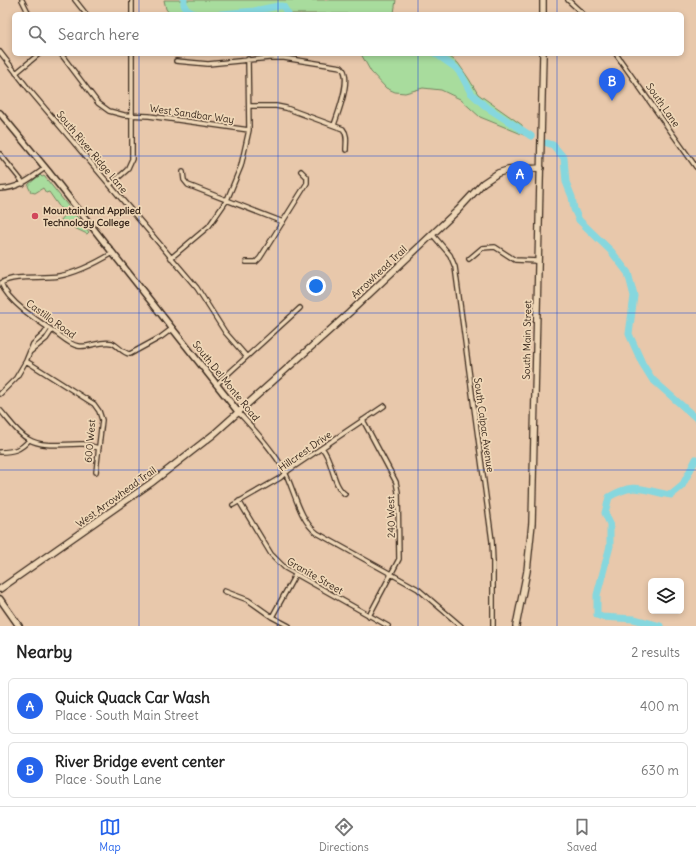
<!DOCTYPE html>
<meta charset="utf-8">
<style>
:root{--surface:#fff;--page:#f2f2f2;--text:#222;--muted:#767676;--line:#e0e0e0;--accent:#2563eb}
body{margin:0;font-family:Delius,sans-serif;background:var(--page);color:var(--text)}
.controls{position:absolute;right:12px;bottom:12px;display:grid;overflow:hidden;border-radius:6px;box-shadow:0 2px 6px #0003}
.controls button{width:36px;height:36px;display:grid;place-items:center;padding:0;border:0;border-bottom:1px solid var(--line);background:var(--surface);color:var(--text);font:20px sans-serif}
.you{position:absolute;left:316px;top:286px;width:14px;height:14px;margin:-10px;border:3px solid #fff;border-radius:50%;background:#1a73e8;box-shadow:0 0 0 6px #1a73e833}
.badge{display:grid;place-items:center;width:26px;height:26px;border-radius:50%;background:var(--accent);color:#fff;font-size:13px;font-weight:700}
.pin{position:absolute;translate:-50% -33px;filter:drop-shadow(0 1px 2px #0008)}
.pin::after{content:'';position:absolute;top:21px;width:14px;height:12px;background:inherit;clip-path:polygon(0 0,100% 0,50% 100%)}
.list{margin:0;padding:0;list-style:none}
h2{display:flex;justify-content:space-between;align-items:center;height:52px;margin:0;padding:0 16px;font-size:17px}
h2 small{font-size:13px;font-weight:400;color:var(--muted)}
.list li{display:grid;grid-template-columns:26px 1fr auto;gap:12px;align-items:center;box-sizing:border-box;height:56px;margin:0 8px 8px;padding:0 8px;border:1px solid var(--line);border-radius:6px}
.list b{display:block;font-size:15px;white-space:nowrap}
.list p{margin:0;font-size:13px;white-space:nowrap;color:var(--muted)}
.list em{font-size:13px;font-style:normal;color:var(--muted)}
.icon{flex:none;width:22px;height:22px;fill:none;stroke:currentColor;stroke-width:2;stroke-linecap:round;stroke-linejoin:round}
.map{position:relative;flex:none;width:696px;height:626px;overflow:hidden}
.search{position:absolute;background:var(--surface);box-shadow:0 2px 6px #0003;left:12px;right:12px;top:12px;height:44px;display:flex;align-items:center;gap:10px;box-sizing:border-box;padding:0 14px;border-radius:6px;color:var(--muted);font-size:15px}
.sheet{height:180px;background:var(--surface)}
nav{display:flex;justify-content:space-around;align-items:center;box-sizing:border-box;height:56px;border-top:1px solid var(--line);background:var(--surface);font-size:11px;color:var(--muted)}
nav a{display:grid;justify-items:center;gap:2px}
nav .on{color:var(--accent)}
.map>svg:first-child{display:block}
</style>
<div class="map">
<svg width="696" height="626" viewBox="0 0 696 626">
<rect width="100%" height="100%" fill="#e8c8ab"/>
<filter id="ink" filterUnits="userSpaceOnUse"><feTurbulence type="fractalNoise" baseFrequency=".025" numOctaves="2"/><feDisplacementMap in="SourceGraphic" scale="8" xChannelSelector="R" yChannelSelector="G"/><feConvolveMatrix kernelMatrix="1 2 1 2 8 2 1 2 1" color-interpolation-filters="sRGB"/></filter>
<g filter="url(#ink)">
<path fill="#a8dc9d" stroke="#72835e" d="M164 0H396L394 13 396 14H170L166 9Z
M361 54H446L458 63 469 79 478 94 522 125 524 135 480 117 460 99 441 90 423 88 405 93 395 92 386 88 371 72Z
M40 175 42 177 44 176 89 232 87 234 62 222 61 220 65 215 49 192 46 193 43 188 35 193 31 192 28 186 29 184Z"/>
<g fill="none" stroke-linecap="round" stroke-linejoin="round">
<path stroke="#86d7de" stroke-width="7" d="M184 0C183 8 187 11 195 14
M221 14 254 11 278 6H283L288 14
M436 54 456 68 461 74 471 93 485 106 531 136
M547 143 553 145 564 158 566 182 572 197 574 209 579 220 611 251 628 273 634 296 629 334 642 363 652 379 696 418
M660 626 634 619 602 617 597 615V595L610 546V524L605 513 609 497C636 481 643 491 671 495L682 486 696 459"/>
<defs>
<path id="street" d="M22 0 29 14
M75 0 86 14
M132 0V14
M568 0 583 14
M0 52 31 92 197 288 225 332 246 356
M61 54 98 103 109 111 124 115 149 116 249 130
M616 54 696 167
M176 61 208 64 269 58H284L341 67C353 76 338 113 334 125
M16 73 39 54
M249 106H276L286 108 343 129C348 135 346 142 346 150
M0 154 21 180 23 184
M183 172 184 180 188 185 283 222
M110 185 127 170 132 159V54
M0 189C19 188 30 179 45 168
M432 234 450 255 455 267 492 541 493 562V626
M113 253C98 262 76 273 59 276 42 279 15 274 1 283 8 302 38 321 55 332 62 337 70 345 78 346 89 348 101 340 112 343 119 346 122 353 130 354L161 337 173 328
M171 258 209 226 227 200 241 166 249 130 248 59
M469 259 482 248 495 247 515 260 538 261
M246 262H256L260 258 307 183V177L301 171
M30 352 46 339 52 330
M26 361 94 404 99 411 102 420 96 472
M217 384 300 308
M0 394 16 378 26 361 33 344 44 334 48 328
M0 410C9 420 17 433 28 439 45 449 65 443 84 444 89 445 94 447 99 448
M239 413C254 429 271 448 283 468 294 488 299 520 317 533L418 589 461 626
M363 420 396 482 398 492 399 559 369 616
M322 448C333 460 332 485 345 494
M0 452C12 452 21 450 29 440
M239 501 271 554 285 568 388 626
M233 505 280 478 289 470 384 406
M224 591 248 600 272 617 289 626
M272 617 295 575"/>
<path id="secondary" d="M0 113 48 171 239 413
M0 599 19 626"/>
<path id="primary" d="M543 14V0
M0 589 151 483 214 434 349 313 458 210 483 183 498 173 508 170 541 168
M516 626 527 571 532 523 543 54"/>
</defs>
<use href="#street" stroke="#3b2a1e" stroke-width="6"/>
<use href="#secondary" stroke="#3b2a1e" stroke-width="8"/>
<use href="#primary" stroke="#3b2a1e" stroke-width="8"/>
<use href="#street" stroke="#efd7b7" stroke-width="3.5"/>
<use href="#secondary" stroke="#efd7b7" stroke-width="5"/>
<use href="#primary" stroke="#efd7b7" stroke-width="5.5"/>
</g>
</g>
<path fill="none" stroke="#1d4ed8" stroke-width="1" stroke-opacity="0.55" d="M139 0V14M278 0V14M418 0V14M557 0V14M139 54V626M278 54V626M418 54V626M557 54V626M0 156H696M0 313H696M0 470H696"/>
<circle fill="#d1495b" stroke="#efd7b7" stroke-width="1.5" cx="35" cy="216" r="4"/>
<g text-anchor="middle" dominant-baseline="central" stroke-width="3.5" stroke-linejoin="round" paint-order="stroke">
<g font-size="10" fill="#3b2a1e" stroke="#efd7b7">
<text transform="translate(663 105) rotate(55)">South Lane</text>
<text transform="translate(192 114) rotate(8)">West Sandbar Way</text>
<text transform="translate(92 152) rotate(50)">South River Ridge Lane</text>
<text transform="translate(379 272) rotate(-43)">Arrowhead Trail</text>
<text transform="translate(51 319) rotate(36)">Castillo Road</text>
<text transform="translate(527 340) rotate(-89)">South Main Street</text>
<text transform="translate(226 381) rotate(51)">South Del Monte Road</text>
<text transform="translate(484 425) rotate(82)">South Calpac Avenue</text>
<text transform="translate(90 441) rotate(-85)">600 West</text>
<text transform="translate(305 451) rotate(-35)">Hillcrest Drive</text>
<text transform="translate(116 497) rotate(-36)">West Arrowhead Trail</text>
<text transform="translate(391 517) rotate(-91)">240 West</text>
<text transform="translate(315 576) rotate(30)">Granite Street</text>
</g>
<g font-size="10" font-weight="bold" fill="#3b2a1e" stroke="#efd7b7" text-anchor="start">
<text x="43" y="210">Mountainland Applied<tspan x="43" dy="12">Technology College</tspan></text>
</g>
</g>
</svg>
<div class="controls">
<button><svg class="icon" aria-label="layers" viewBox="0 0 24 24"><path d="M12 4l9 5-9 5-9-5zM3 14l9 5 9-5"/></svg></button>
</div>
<div class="you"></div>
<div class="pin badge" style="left:520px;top:194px">A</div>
<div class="pin badge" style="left:612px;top:101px">B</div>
<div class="search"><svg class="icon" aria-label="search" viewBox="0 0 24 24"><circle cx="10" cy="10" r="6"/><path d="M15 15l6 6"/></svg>Search here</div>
</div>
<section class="sheet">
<h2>Nearby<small>2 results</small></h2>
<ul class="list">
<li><span class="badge">A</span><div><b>Quick Quack Car Wash</b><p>Place · South Main Street</p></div><em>400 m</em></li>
<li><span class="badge">B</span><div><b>River Bridge event center</b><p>Place · South Lane</p></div><em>630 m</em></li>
</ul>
</section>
<nav>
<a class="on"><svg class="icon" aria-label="map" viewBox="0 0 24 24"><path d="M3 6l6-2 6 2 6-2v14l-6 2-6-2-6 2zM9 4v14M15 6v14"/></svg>Map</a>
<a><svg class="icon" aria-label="directions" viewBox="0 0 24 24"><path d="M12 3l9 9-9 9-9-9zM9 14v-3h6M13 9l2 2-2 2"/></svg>Directions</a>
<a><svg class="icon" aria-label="saved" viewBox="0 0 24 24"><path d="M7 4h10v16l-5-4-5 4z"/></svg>Saved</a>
</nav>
